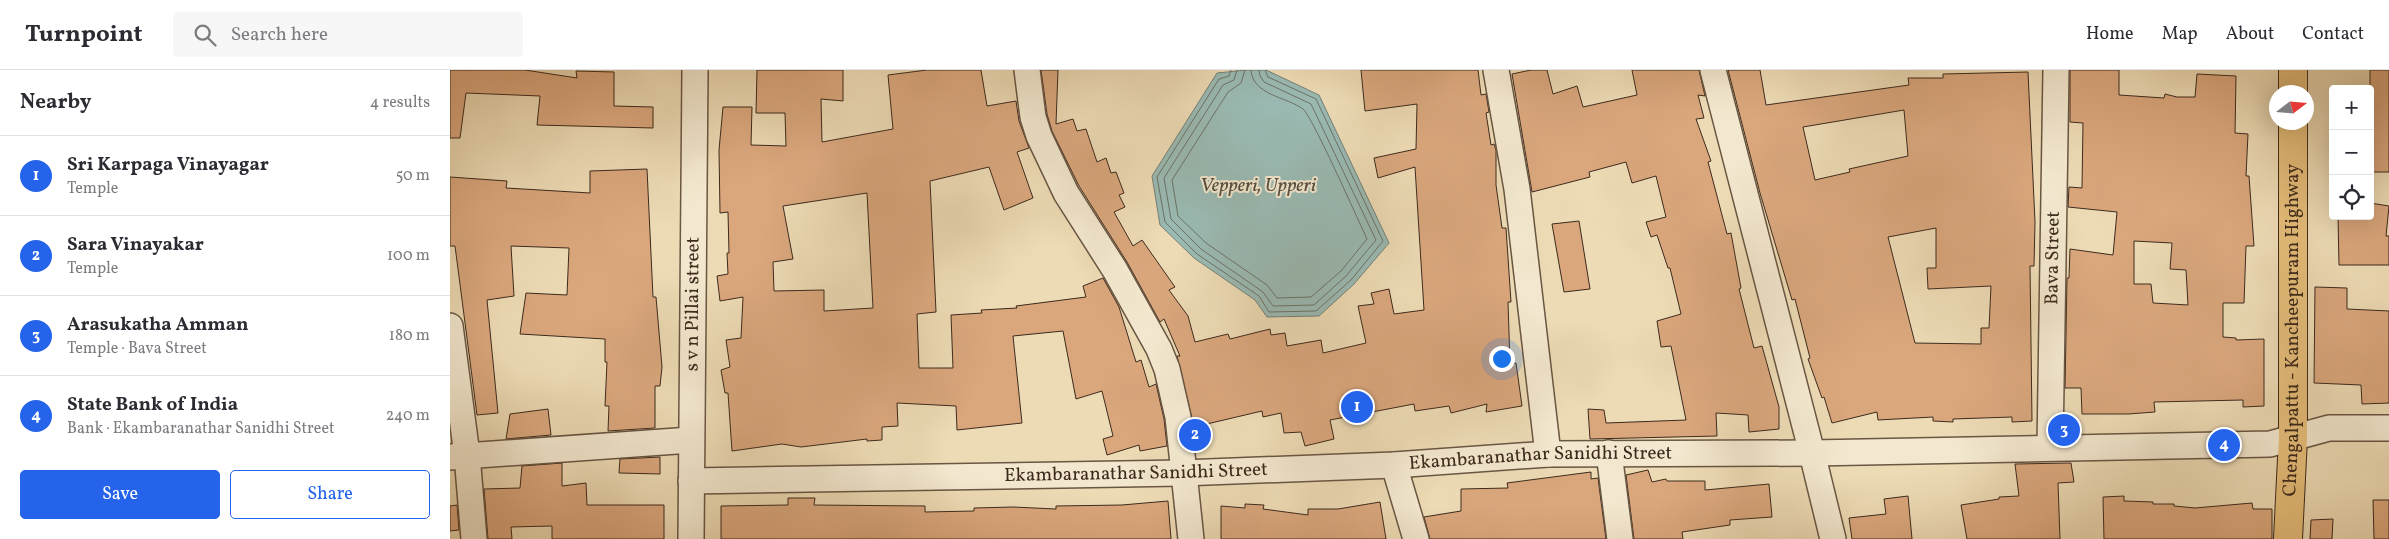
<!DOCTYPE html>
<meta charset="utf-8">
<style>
:root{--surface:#fff;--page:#f7f7f7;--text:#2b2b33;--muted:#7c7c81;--line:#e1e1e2;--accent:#2563eb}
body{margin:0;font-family:Vollkorn,serif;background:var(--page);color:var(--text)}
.controls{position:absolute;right:15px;top:15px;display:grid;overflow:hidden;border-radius:5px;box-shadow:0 5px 20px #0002}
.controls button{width:45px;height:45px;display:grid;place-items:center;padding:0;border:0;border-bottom:1px solid var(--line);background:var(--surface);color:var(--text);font:25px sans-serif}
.compass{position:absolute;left:1819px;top:15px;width:45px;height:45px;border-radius:50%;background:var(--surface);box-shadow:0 5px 20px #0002;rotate:74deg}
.you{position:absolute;left:1051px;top:288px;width:18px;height:18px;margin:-12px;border:4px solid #fff;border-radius:50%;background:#1a73e8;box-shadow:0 0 0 8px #1a73e833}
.badge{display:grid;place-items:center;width:32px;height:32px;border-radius:50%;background:var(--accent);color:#fff;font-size:16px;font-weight:700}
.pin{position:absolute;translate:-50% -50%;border:2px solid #fff;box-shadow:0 1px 5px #0006}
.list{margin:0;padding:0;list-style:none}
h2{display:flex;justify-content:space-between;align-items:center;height:65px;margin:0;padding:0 20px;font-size:21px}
h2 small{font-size:16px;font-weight:400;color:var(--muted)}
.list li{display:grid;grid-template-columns:32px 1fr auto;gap:15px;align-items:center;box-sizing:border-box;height:80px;padding:0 20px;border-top:1px solid var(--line)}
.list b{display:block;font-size:19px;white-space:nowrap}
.list p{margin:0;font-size:16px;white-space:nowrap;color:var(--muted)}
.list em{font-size:16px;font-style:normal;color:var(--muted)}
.actions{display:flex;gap:10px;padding:15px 20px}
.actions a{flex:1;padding:11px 0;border:1px solid var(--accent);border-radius:5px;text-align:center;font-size:18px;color:var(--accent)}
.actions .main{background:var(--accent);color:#fff}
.icon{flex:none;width:28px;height:28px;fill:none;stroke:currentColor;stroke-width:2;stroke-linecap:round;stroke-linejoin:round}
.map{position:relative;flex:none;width:1939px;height:469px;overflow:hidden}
header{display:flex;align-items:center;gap:30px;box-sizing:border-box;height:70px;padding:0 25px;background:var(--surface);border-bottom:1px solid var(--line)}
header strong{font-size:24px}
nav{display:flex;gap:28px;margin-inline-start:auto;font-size:18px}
.search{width:350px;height:45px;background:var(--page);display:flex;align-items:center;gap:12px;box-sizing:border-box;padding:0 18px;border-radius:5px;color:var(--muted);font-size:19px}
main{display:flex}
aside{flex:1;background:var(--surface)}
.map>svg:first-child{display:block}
</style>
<header>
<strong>Turnpoint</strong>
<div class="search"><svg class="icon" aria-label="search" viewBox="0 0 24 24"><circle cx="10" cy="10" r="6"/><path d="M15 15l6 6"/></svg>Search here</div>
<nav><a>Home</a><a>Map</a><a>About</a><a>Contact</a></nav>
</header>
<main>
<aside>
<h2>Nearby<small>4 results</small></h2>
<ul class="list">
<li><span class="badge">1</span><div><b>Sri Karpaga Vinayagar</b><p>Temple</p></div><em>50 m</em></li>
<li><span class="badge">2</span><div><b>Sara Vinayakar</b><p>Temple</p></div><em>100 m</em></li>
<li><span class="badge">3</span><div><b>Arasukatha Amman</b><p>Temple · Bava Street</p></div><em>180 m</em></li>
<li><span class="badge">4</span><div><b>State Bank of India</b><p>Bank · Ekambaranathar Sanidhi Street</p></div><em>240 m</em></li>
</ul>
<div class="actions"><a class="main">Save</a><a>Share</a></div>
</aside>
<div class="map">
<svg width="1939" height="469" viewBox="0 0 1939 469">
<rect width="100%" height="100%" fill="#eddbb5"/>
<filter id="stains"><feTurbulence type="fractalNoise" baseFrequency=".004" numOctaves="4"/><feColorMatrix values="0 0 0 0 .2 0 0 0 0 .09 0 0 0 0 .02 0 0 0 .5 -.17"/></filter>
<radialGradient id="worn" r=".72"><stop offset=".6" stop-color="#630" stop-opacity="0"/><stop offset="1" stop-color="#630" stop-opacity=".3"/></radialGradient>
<path fill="#9abab3" stroke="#758077" d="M797 0H816L869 25 939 173 904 214 869 246 817 247 805 230 744 188 710 155 702 106 767 3Z"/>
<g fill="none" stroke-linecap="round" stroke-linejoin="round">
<path stroke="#6c7268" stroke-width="1" d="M781 0 779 6 769 9 707 107 715 152 747 184 809 226 819 242 866 241 901 210 933 171 866 29 818 7 815 0
M787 0 784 10 773 15 714 108 721 149 751 179 813 222 823 236 864 235 896 206 926 170 861 34 814 12 810 6 809 0
M795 0 791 13 778 22 722 110 728 146 756 173 817 215 827 228 861 227 891 201 917 169C909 152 861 44 853 39 837 27 802 25 801 0"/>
</g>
<path fill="#daa77d" stroke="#3d2a1d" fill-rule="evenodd" d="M0 0H75L127 8 126 1 164 2V36L203 37V58L87 55 90 26 16 23 10 68H0Z
M307 0H393V31L371 29 372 72 443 59 438 5 477 0H531L537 36 566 31 569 51 579 78 567 82 583 128 554 140 539 97 480 111 486 242 467 244 469 298H503L501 245 532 243 531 240 567 238 566 236 636 227 633 216 653 208 669 237 686 292 691 290 699 317 706 314 714 349 717 376 690 381 689 375 657 385 653 369 663 366 652 321 626 329 613 261 563 266 572 353 507 360 506 336 447 333 448 356 432 357V370L417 371V369L351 377 332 374 282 381 278 323H275L271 300 280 297 276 270 291 268 293 227 270 231 267 206 278 204 277 183H279L278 142 270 143 269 80 273 37H302L301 75 336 76 335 43H306ZM417 123 423 238 374 241V220L324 221 323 192 343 189 333 136Z
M591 0H608L606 54 623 49 627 61 636 59 647 92 656 88 661 103 666 102 674 123 669 125 675 137 664 142 683 176 692 170 725 217 719 220 738 246 745 272 778 264 780 269 820 259 821 265 835 263 837 276 871 270 873 283 916 273 908 236 924 234 921 223 939 219 944 244 974 240 965 97 928 108 924 88 966 79 967 34 915 41 911 0H1028L1031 25 1036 24 1039 42 1036 43 1041 75 1044 74 1046 80V115L1052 158H1056L1061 232H1058L1060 294 1066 293 1072 336 1036 342 1037 334 1001 343 999 336 965 341 964 334 880 350 884 369 855 376 851 362 834 363 831 343 813 347 812 341 744 357 727 286H730L714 249 710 252 677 192 629 116 602 61 597 44Z
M1081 0H1097L1103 24 1127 16 1133 37 1187 25 1182 0H1249L1255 26 1248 25 1254 48 1246 49 1261 91 1258 92 1277 164 1281 163 1291 218 1289 219 1304 278 1312 276 1329 337V359L1299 362 1298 345 1266 343 1267 366 1140 369 1138 339 1154 340 1156 353 1236 350 1221 276 1211 277 1207 251 1231 244 1220 198H1218L1207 165 1201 167 1196 152 1216 147 1206 106 1182 113 1176 92 1139 102 1140 107 1082 122 1062 4Z
M1278 0H1310L1316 35 1459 15 1458 8H1493V4L1578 2 1585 152 1584 196H1580L1582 351 1562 352V347L1503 349V352L1483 351V347L1428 350 1427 342 1382 353 1374 327 1372 328 1358 289 1360 288 1345 229 1342 230 1310 123ZM1454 40 1458 86 1399 99 1400 102 1365 110 1353 57ZM1486 158V198H1477L1478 219 1541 216 1539 258H1531V274L1465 273 1438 167Z
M1620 0H1669V25L1714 28 1715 24 1727 27H1745L1747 4 1786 6 1785 63 1798 64 1796 106H1799L1804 176H1796L1794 233H1773V267L1786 268V270L1814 269V336L1793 337V330L1704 332 1705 342 1678 344H1632L1631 318H1615L1617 208H1619L1620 179 1663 185 1667 142 1618 137 1619 117 1632 118 1633 53 1620 52ZM1684 171 1722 173 1720 199 1736 200 1738 235 1703 233 1701 214H1684Z
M1920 0H1939V102H1920Z
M197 99 203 227H206L212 297 210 316H205V358L158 361 159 336H155L157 292H155V269L70 264 76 223 117 225 119 178 61 176 64 226 37 230 48 343 27 345 5 176H0V107L57 111 56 118 140 123V101Z
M1920 133 1939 136 1936 166H1939V195H1889L1888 146H1920Z
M1129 151 1140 219 1114 222 1102 154Z
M1865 217 1897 218V239L1939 241V333L1912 334 1911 315 1864 313Z
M98 339 101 365 56 369 60 344Z
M210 387V404L169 403 170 389Z
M112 393V416L136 413 137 435H214V469H102V456L61 457 62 469H38L34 419 70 418 72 396Z
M1621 393 1624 412 1608 413 1610 469H1517L1511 435 1549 429V427L1569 426 1565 394Z
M1198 400 1202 412 1216 409 1217 411H1255V420L1319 414 1322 447 1280 450V455L1232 462 1233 469H1184L1176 405Z
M1141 402V409L1148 408 1156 469H980L974 447 1011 441V419L1058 418 1057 413Z
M1458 426 1462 469H1402L1399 448 1436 444 1434 429Z
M1674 426V431L1703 432V434H1724V436L1745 438 1802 433 1803 439H1822V469H1654L1653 427Z
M338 428H365L364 435 475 436V442L524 441V438L563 437 606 439V436L672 435 718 431 721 469H271V436L338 435Z
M1923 430H1939V469H1924Z
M930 432 936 469H771V436L795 438V434L814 435 813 439 858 445V439H888Z
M7 435 9 460 0 461V436Z
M1883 449 1882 469H1860L1861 450Z"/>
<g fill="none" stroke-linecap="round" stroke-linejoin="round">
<defs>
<g id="minor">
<path d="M577 0 583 47 589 66 616 123 665 200 709 279 717 299 728 347 741 469"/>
<path d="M1046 0 1067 119 1098 384"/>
<path d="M1263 0 1362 383 1383 469"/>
<path d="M0 256 17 385 24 469"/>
<path id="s1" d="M1600 377 1606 0"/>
<path d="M1159 383 1170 469"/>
<path d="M0 387 241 370"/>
<path d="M944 395 966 469"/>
<path id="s2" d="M241 411 732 403 944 395 1098 384 1362 383 1820 374 1879 358H1939"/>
<path id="s3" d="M241 469 245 0"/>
</g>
<g id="highway">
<path d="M1843 0V22"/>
<path id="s4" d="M1838 469 1843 368V52"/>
</g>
</defs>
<use href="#minor" stroke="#695643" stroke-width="28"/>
<use href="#highway" stroke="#3d2a1d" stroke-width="30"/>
<use href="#minor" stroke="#f3e8cf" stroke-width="25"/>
<use href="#highway" stroke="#e6be7a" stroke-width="28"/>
</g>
<g text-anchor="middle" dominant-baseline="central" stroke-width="4" stroke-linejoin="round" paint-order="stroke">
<g font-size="19" fill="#3d2a1d" stroke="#f3e8cf">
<text stroke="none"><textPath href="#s1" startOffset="189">Bava Street</textPath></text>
<text stroke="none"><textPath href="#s3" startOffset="235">s v n Pillai street</textPath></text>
<text stroke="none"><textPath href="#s4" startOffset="209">Chengalpattu - Kancheepuram Highway</textPath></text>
<text stroke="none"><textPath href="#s2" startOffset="850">Ekambaranathar Sanidhi Street</textPath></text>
<text stroke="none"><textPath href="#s2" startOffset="445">Ekambaranathar Sanidhi Street</textPath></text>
</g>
<g font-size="20" font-style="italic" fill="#544e42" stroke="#f3e8cf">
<text x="808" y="116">Vepperi, Upperi</text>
</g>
</g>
<rect width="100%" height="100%" filter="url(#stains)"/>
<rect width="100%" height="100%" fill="url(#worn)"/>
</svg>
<div class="controls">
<button>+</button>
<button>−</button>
<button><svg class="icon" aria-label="locate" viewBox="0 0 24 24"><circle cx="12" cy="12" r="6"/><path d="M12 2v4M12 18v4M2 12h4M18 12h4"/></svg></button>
</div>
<svg class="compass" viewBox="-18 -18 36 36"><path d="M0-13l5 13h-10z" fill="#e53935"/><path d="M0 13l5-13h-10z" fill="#7c7c81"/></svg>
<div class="you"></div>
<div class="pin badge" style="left:907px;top:337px">1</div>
<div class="pin badge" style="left:745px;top:365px">2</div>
<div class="pin badge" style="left:1614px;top:360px">3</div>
<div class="pin badge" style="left:1774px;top:375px">4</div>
</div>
</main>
